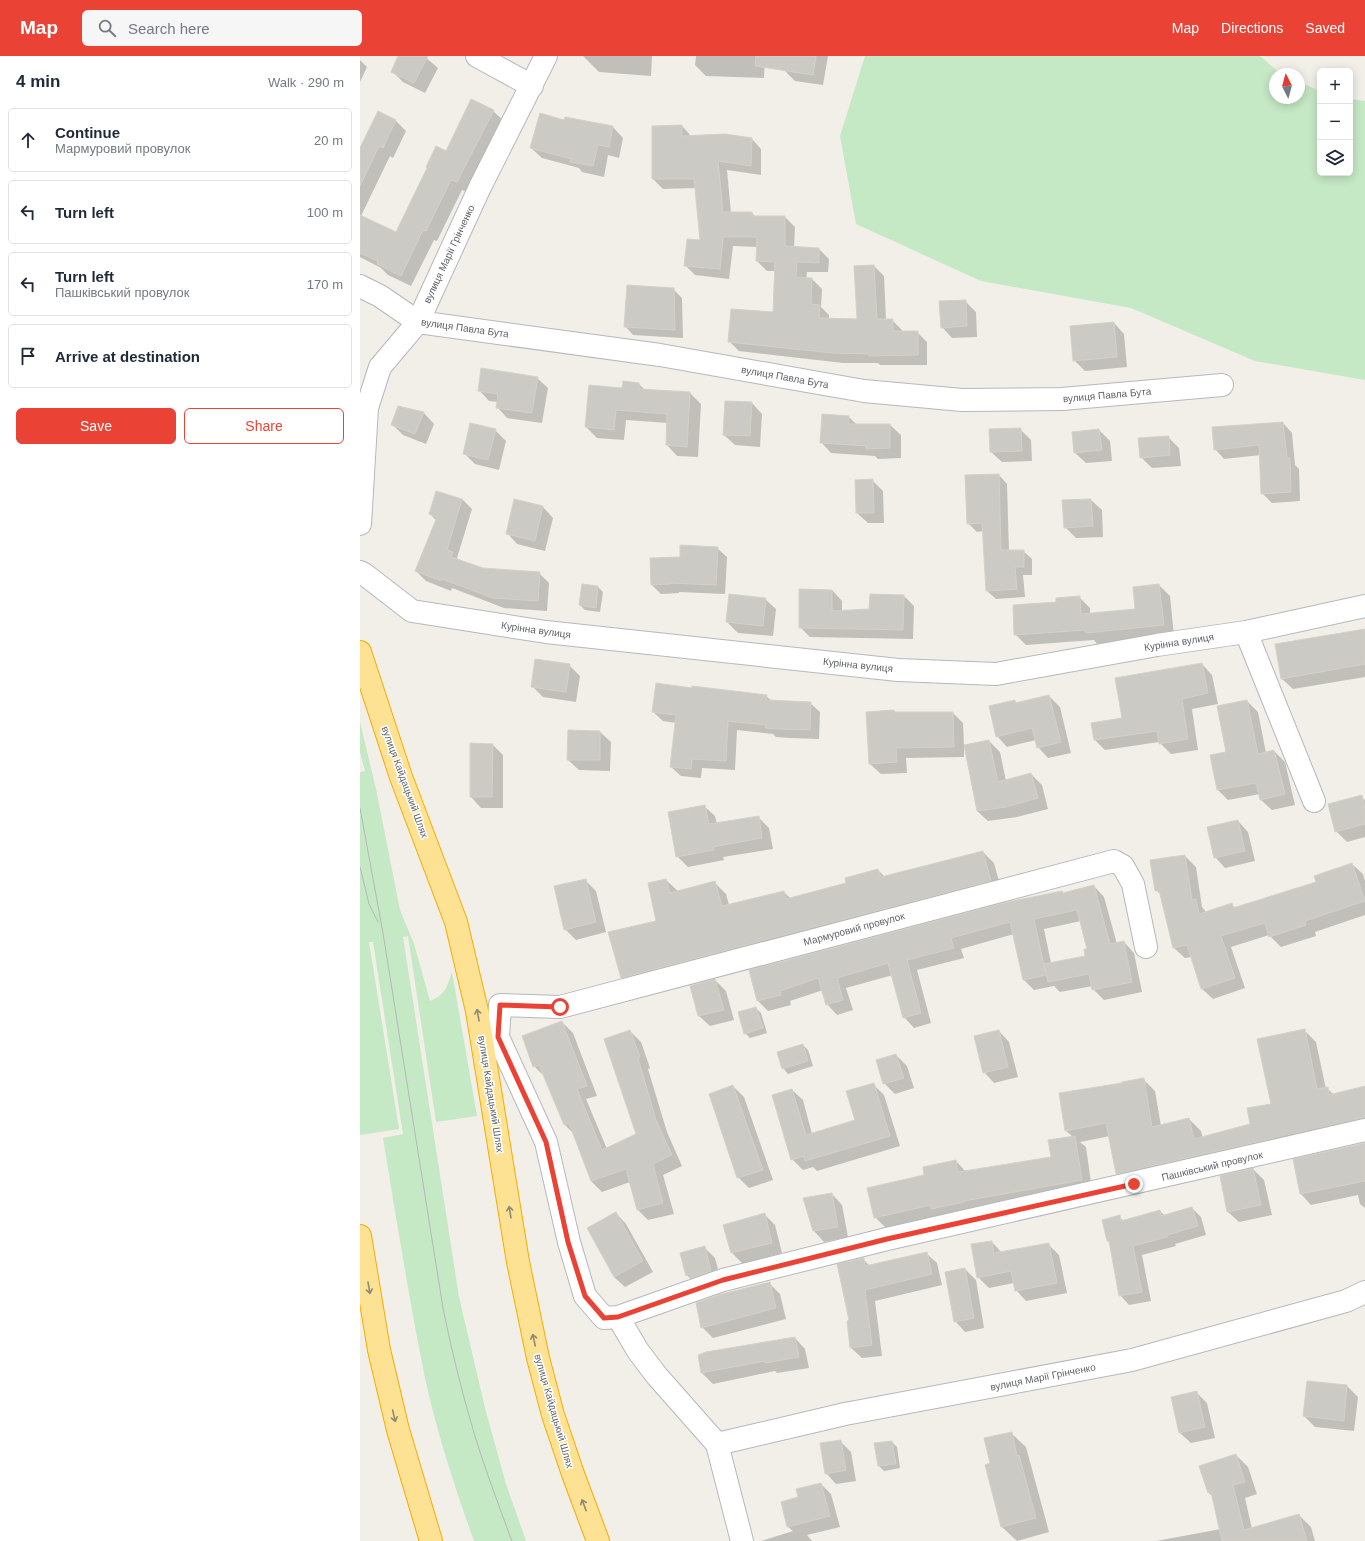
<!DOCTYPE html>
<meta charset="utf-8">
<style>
:root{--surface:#fff;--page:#f6f6f7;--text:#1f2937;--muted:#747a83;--line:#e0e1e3;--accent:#ea4335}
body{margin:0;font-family:Arial,sans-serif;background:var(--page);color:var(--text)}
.controls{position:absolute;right:12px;top:12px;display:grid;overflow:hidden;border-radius:6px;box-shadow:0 2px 10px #0003}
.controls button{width:36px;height:36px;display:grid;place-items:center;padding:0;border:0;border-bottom:1px solid var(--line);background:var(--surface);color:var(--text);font:20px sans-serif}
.compass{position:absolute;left:909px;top:12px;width:36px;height:36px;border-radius:50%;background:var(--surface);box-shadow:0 2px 10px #0003;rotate:354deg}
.stop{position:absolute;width:12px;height:12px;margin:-9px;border:3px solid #ea4335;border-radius:50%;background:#fff}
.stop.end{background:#ea4335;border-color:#fff;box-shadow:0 1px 4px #0008}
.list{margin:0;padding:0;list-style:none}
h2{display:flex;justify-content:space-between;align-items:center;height:52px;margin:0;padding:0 16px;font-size:17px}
h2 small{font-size:13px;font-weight:400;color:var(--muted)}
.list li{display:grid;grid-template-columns:26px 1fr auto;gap:12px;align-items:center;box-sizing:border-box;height:64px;margin:0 8px 8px;padding:0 8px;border:1px solid var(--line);border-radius:6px}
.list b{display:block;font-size:15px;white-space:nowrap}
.list p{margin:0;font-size:13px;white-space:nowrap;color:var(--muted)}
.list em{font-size:13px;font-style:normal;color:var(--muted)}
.actions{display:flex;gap:8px;padding:12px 16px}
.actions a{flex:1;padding:9px 0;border:1px solid var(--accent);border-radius:6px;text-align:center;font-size:14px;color:var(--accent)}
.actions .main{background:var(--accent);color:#fff}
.icon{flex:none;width:22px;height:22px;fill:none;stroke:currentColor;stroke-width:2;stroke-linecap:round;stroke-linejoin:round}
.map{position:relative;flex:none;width:1005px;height:1485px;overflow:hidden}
header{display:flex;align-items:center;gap:24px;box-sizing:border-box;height:56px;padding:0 20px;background:var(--accent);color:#fff}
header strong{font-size:19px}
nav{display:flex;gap:22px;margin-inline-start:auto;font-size:14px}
.search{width:280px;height:36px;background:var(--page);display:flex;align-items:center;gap:10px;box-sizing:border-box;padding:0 14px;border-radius:6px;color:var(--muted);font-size:15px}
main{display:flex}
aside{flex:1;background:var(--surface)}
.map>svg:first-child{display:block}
</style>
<header>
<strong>Map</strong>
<div class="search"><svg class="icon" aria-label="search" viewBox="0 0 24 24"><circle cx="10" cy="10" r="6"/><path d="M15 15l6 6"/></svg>Search here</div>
<nav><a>Map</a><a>Directions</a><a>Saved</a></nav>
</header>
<main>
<aside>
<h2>4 min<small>Walk · 290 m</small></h2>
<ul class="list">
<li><svg class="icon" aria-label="ahead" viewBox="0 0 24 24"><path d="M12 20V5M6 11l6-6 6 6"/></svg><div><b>Continue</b><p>Мармуровий провулок</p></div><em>20 m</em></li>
<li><svg class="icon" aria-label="left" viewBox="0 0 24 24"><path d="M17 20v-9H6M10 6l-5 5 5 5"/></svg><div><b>Turn left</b></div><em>100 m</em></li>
<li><svg class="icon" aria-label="left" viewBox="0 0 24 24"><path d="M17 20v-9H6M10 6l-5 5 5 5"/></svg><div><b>Turn left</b><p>Пашківський провулок</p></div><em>170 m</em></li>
<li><svg class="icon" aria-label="arrive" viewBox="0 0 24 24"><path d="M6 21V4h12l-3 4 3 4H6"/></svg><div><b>Arrive at destination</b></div></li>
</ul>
<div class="actions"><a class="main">Save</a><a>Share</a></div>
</aside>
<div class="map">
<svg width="1005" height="1485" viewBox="0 0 1005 1485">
<rect width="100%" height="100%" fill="#f1efe8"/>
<path fill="#c5e8c5" d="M505 0H900L921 18H915V42H939V26L960 35V117H990V43L1005 45V324L895 305 771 252 621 225 496 168 480 80Z
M0 666 16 733 40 854 54 888 70 945C86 939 87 930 92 916L117 1060 76 1066 48 880 43 881 99 1241 125 1352 146 1428 166 1485H114C95 1432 77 1377 65 1322 49 1242 36 1162 23 1082L43 1078 13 886H9L39 1073 0 1079V716L5 715 0 696Z"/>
<path fill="#0003" fill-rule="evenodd" d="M39 0H64L78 12 65 37 43 26 32 15Z
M223 0H292L291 20 239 16Z
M336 0H405L404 22 346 20 335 9Z
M426 0H468L463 29 435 25 424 14Z
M0 4 7 11 0 26Z
M133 55 144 65 107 136 102 134 77 185 74 184 51 230 28 219 21 212 0 201V90L2 91 36 65 46 75 33 102 30 100 1 160 36 178 86 96Z
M206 62 253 71 263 82 259 102 248 99 244 121 222 116 219 112 182 102 171 92 205 65Z
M322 70 332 81 392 83 401 93V119L367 114 371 157H392L396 161H425L435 171 434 192 459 193 469 203 468 216H447L446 223H452L462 233 461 251 469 259V263L498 264 514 210 524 220 526 264H532L542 274V276H557L567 286V309H520L518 307H483L379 295 369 285 414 257 416 215H407L397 205 398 191 373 190 369 223 335 219 325 209 341 185 336 132 303 133 293 123V71Z
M313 233 322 242 323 282 273 279 265 270Z
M605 245 616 256 617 281 592 282 582 271Z
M754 267 764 278 767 311 725 315 714 304Z
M177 322 188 332 182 367 147 362 137 351 138 346 129 345 119 334Z
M279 328 286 335 330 337 341 348 338 401 317 400 307 389 308 367 266 364 264 384 237 382 226 371 263 333Z
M392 347 402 358 400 391 375 389 364 379Z
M39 351 64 357 74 368 66 388 43 379 32 368Z
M489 361 497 369H530L541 379V402L518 403 515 400 471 397 461 386Z
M923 367 932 377 935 409 939 413 940 445 912 447 902 437 901 399 864 403 855 393Z
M660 373 671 384 672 405 642 406 631 396Z
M135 374 146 385 139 414 115 408 104 397Z
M739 374 750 385 752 405 726 407 715 397Z
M808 381 819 392 821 410 792 412 781 401Z
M639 419 647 428 649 495H663L672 503V519H663L665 541 636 543 627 535 624 475 617 476 608 467Z
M512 424 523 435 524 467H508L497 457Z
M77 436 102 443 112 453 97 502 100 505 123 513 179 517 189 527 187 555 144 552 92 532 91 535 66 525 56 515 76 464 70 458Z
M731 444 742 454 743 481 716 482 705 471Z
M183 451 193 462 185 495 157 488 147 477Z
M357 492 367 501 365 538 319 536V537L301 538 292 529 321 502Z
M223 529 238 531 243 536 240 556 225 554 220 549Z
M799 529 810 540 814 580 737 588 734 584 666 589 655 578 697 547 719 541 730 552V558L776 554Z
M440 534H472L482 545V555L510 554 544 540 554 550 553 583 450 581 440 571Z
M405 543 416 553 413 580 378 577 367 566Z
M1005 575V621L933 633 922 623Z
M842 608 852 619 858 648 832 653 838 694 811 698 799 686 745 694 735 684Z
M209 609 220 620 216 646 183 641 172 630Z
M333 633 406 640 412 645 450 647 460 656 459 683 430 682 416 681 413 678 377 674 375 714 342 712 341 722 321 720 311 711 316 667 303 665 293 656Z
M689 640 700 651 711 697 688 702 678 691 676 684 647 691 637 680 655 645 657 648Z
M887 645 898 656 906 697 914 695 925 706 935 749 912 754 901 744 900 738 868 744 858 734 867 697Z
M534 655 536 657H593L603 667 604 690 629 685 640 696 646 725 671 718 682 729 688 753 657 761 628 765 617 755 605 690H604V701L546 702 547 717 521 718 510 708Z
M240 676 251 686 250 715 219 714 208 704Z
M133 689 143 699V752H121L111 741Z
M1001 741 1005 744V781L987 786 976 775Z
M344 750 355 760 357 768 399 762 409 772 413 793 363 801 364 804 328 811 317 800Z
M878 765 888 776 895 805 865 812 855 801Z
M623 796 634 807 642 836 273 933 262 921 298 866 306 824 318 835 355 827 366 838 369 849 424 836 431 843 487 827 518 814 525 821Z
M825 800 836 811 842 851 846 856 872 849 876 852 958 826 992 808 1003 818 1005 825V859L955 876 956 880 921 891 909 879 871 891 885 932 853 943 842 933 832 901 825 902 814 892 802 840 796 834Z
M225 824 236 835 246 876 216 884 205 873Z
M734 830 744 841 757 888 764 886 774 897 782 936 744 944 733 933V930L700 936 694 930 674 934 664 924 654 878 601 893 604 902 557 914 571 967 554 972 544 961 533 919 486 932 493 954 477 959 467 948 463 934 430 945 431 949 408 955 398 945 390 915ZM721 865 728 894 727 901 691 907 684 873Z
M355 924 366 935 374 964 350 970 339 960 331 930Z
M396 952 401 957 407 977 390 982 385 977Z
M202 966 213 977 237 1040 226 1043 247 1093 277 1079 270 975 281 986 290 1012 288 1013 307 1076 322 1110 303 1119 314 1158 288 1164 278 1154 270 1126 242 1136 231 1125 214 1078 205 1069 185 1021 174 1010Z
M944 974 956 986 966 1033 967 1032 974 1039 1005 1031V1076L769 1129 757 1117 750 1080 720 1086 726 1091 732 1134 580 1160 526 1172 515 1161 566 1120 596 1105 606 1116 692 1101 713 1081 706 1075 763 1028 783 1023 795 1035 801 1070 829 1063 841 1075 843 1082 891 1069 912 1049Z
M639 975 649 986 658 1021 634 1027 624 1016Z
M443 989 448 994 453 1010 428 1018 423 1012Z
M536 999 547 1010 554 1032 535 1038 524 1027Z
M514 1029 524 1039 540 1090 457 1115 453 1111 443 1114 432 1103V1034L443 1044 452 1078 496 1065Z
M373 1030 384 1041 413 1124 389 1132 378 1121Z
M1005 1089V1152L1000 1148 998 1139 951 1149 941 1138 934 1104Z
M893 1113 904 1124 912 1159 879 1166 868 1156Z
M472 1138 482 1149 488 1181 464 1186 454 1175 444 1143Z
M832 1152 841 1161 846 1179 815 1188 816 1190 782 1199 791 1245 769 1249 760 1239 750 1188 748 1185 759 1161 764 1165 800 1155 805 1160Z
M256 1157 266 1168 293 1216 265 1231 254 1221Z
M404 1158 415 1169 422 1197 383 1208 372 1197 365 1169Z
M632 1186 642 1197 688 1188 699 1199 707 1237 666 1245 656 1234 654 1227 629 1232 618 1221Z
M344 1191 355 1202 361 1225 337 1230 327 1219Z
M566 1197 577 1207 582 1229 515 1245 522 1300 502 1302 491 1292 490 1265 503 1203 510 1210Z
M605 1213 616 1224 624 1272 605 1276 595 1265Z
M409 1227 420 1238 426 1263 353 1282 342 1271Z
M435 1282 445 1293 449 1312 417 1317 415 1315 353 1328 342 1317 339 1299Z
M987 1330 998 1341 994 1375 955 1371 944 1360Z
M837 1337 847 1347 855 1382 831 1387 820 1377Z
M651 1377 666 1391 689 1476 657 1485 642 1471 631 1408Z
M480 1385 491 1396 496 1425 476 1428 466 1417Z
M532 1386 537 1391 540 1412 524 1415 519 1410Z
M876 1399 888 1411 897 1438 885 1442 892 1473 939 1459 951 1471 955 1485H796L861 1473 853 1441 849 1437 840 1410Z
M461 1428 471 1438 480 1471 447 1479 452 1485H401L433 1475 428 1471 439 1442Z"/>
<path fill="#cccac5" stroke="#d6d1c6" d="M38 0H68L54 27 31 16Z
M396 0H456L453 19 395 10Z
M111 43 134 54 97 126 91 124 66 175 63 174 41 220 17 208 18 205 0 197V159L36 176 67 112 66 111 76 90 86 95Z
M18 55 36 64 23 92 19 90 0 130V92Z
M180 57 204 64 205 61 253 70 249 91 238 89 233 110 210 106 211 103 170 92Z
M322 69V80L365 78 392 82 391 110 358 105 363 156H392V160H425V190L459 192V207L437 206 436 221 452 222 451 248 460 249 459 262 497 263 494 210 514 209 517 263H533V275H558V299L509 300V298L473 297 368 286 371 253 413 256 415 206 396 205 397 181H363L360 213 324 210 327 183 340 184 334 123H292V70Z
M267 229 314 232 315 274 264 271Z
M606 244 607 270 581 272 579 245Z
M754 266 757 301 713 305 710 270Z
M121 312 178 321 172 357 136 352 138 338 118 335Z
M263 325 279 327V333L330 336 327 391 306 389 307 358 256 354 254 374 225 371 229 329 262 332Z
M365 345 392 346 390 380 363 379Z
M38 350 64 356 55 378 31 369Z
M462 358 489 360V368H530V392L506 393V390L460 387Z
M923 366 927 402H930L931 436 901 438 899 389 854 394 852 371Z
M110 367 136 373 128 404 103 398Z
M661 372 662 395 630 396 629 373Z
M739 373 742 394 714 397 712 376Z
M809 380 810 399 780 402 778 382Z
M639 418 641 494H664V511H655L657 533 626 535 622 467 607 468 605 419Z
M513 423 514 457H496L495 424Z
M76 435 102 443 87 494 93 496 91 501 123 512 180 516 178 545 133 542 82 523 81 525 55 515 77 461 69 458Z
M154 443 183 450 175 485 146 478Z
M731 443 733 470 704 472 702 444Z
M320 489 358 491 356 529 310 527V528L291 529 290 502 320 501Z
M222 528 238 530 236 552 219 549Z
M799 528 804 569 726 577 725 574 654 579 653 549 696 546V542L720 540 721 558 775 553 773 531Z
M439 533 472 534V555L509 553 510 538 544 539 543 574 439 572Z
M369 538 406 542 403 570 366 566Z
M1005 573V608L921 623 915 588Z
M175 603 210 608 206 636 171 631Z
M842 607 848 637 822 643 828 683 799 688 797 675 734 684 731 667 762 662 755 622Z
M296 627 332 632V630L407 639 406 644 451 646 450 674 419 673 405 672 406 669 368 665 366 705 332 703 331 713 310 711 316 659 292 656Z
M689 639 701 686 677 692 672 672 636 681 629 650 655 644V647Z
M887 644 898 698 914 694 925 738 900 744 896 727 857 734 850 699 866 696 857 650Z
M534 654V656H593L594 691 536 692 537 706 509 708 506 656Z
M208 674 240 675V704H207Z
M629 684 638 726 671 717 678 742 646 751 617 755 604 689Z
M110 687 133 688 132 741H110Z
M1002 739 1005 752V768L975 776 968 748Z
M345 749 349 768 399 760 402 782 353 791 354 794 316 801 308 756Z
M878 764 885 795 854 802 847 771Z
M623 795 631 825 261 922 248 876 296 865 288 827 306 823 310 837 355 825 362 850 424 835 426 843 486 827 485 822 518 813 521 821Z
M825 799 832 844 836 843 839 858 872 847 873 852 956 826 954 820 992 807 1005 845 945 865 946 869 909 881 905 867 861 880 875 922 841 933 827 889 813 892 799 834 795 835 790 804Z
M226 823 236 866 204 874 194 830Z
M734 829 750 888 764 885 772 926 732 934 729 918 688 926 684 908 725 900 724 893H727L717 854 674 863 686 919 663 924 650 866 591 882 594 892 547 904 561 957 543 962 528 907 477 922 483 944 466 949 458 922 420 935 421 939 397 945 389 914 643 847 702 835 703 837Z
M355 923 364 954 338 960 330 930Z
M396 951 403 972 384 978 378 956Z
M202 965 227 1030 217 1033 242 1094 276 1078 244 983 270 974 280 1001 278 1002 296 1064 312 1099 293 1108 303 1147 277 1154 266 1113 231 1125 209 1067 204 1069 179 1009 173 1011 162 980Z
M945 973 957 1033 968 1031 969 1039 1005 1030V1062L756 1118 746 1067 705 1075 699 1037 762 1027V1026L784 1022 792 1071 829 1062 834 1083 890 1068 887 1052 911 1048 897 983Z
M639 974 648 1011 623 1017 614 980Z
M443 988 448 1005 422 1013 417 996Z
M536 998 544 1022 523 1028 516 1004Z
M514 1027 530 1080 445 1105 444 1100 431 1104 412 1039 432 1033 446 1079 495 1064 486 1035Z
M373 1029 403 1114 377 1122 349 1038Z
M715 1080 722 1124 604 1145V1146L571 1153V1149L514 1162 507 1132 564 1119 563 1111 596 1104 598 1116 691 1101 688 1084Z
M1005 1087V1125L940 1138 933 1103Z
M893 1112 901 1149 867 1156 860 1120Z
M472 1137 478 1171 453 1175 443 1142Z
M832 1151 838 1170 807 1179V1181L773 1190 782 1236 759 1240 749 1185H747L742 1164 760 1159 761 1165 800 1154 801 1160Z
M256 1156 283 1205 254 1221 227 1172Z
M405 1157 412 1187 371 1197 363 1169Z
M632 1185 634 1197 689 1187 697 1227 655 1235 651 1215 617 1222 611 1188Z
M345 1190 351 1215 331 1222 330 1218 326 1220 320 1197Z
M567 1196 572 1218 505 1234 512 1289 490 1292 487 1265 489 1264 477 1208 504 1202 505 1210Z
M605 1212 614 1262 594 1266 585 1216Z
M410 1226 416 1252 341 1272 336 1247 358 1239Z
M435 1281 439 1301 405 1307V1305L341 1317 338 1299 346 1296Z
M947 1325 987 1329 984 1365 943 1360Z
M837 1335 845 1371 819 1377 811 1341Z
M652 1376 657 1400 659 1399 676 1462 641 1471 625 1409 630 1407 624 1382Z
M481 1384 486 1414 465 1418 460 1387Z
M532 1385 536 1408 518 1410 514 1387Z
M876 1398 885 1426 873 1429 884 1474 939 1458 947 1485H862L851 1436 848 1437 839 1410Z
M461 1427 470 1460 427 1471 421 1446 438 1441 436 1433Z"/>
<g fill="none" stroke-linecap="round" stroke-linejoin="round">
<defs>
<path id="minor" d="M117 0 172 30
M0 230 20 240 58 266 300 299 504 335 602 344 702 343 862 329
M0 468 7 352 20 311 58 266 120 131 186 0
M0 516 4 518 52 555 186 576 538 614 636 618 797 589 886 576 1005 550
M886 576 954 745
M258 1261 363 1224 527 1183 1005 1074
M357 1388 485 1358 772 1304 986 1245 1005 1236
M382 1485 357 1388 297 1320 278 1295 258 1261 244 1262 225 1240 209 1186 186 1086 138 981 140 949 200 951 754 805 763 810 773 828 786 891"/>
<path id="highway" d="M0 596 41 721 96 866 117 955 158 1206 178 1302 193 1359 213 1418 238 1485
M0 1180 19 1294 38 1374 71 1485"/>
</defs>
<use href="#minor" stroke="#b5b8bc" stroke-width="24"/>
<use href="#highway" stroke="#f9ab00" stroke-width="24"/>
<use href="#minor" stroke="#fff" stroke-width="22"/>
<use href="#highway" stroke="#fde293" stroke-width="22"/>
<path stroke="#b6b7b8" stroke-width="1" d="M0 752 23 877 83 1252C93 1301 105 1349 120 1396 130 1426 141 1456 152 1485
M0 811 9 848 18 866"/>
</g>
<defs><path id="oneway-shaft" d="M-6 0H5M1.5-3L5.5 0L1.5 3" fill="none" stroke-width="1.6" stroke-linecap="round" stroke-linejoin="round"/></defs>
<g stroke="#8e8975">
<use href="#oneway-shaft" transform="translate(118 959) rotate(-100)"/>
<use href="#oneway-shaft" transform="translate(150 1156) rotate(-99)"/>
<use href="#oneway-shaft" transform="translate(9 1232) rotate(80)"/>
<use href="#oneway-shaft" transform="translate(174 1284) rotate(-102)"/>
<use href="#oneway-shaft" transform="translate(34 1360) rotate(77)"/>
<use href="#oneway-shaft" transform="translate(224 1449) rotate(-111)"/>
</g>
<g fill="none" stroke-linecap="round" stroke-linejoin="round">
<path stroke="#ea4335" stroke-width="5" d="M200 951 140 949 138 981 186 1086 208 1186 225 1240 244 1262 258 1261 363 1224 527 1183 774 1128"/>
</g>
<g text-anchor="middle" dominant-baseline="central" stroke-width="3" stroke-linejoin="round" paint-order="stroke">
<g font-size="10" fill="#5f6368" stroke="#fff">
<text transform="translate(89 198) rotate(-65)">вулиця Марії Грінченко</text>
<text transform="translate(105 272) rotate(8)">вулиця Павла Бута</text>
<text transform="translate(425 321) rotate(10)">вулиця Павла Бута</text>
<text transform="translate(747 339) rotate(-5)">вулиця Павла Бута</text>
<text transform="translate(176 574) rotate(8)">Курінна вулиця</text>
<text transform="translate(819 586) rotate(-9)">Курінна вулиця</text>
<text transform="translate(498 609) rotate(6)">Курінна вулиця</text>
<text transform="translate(45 726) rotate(70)">вулиця Кайдацький Шлях</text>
<text transform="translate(494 873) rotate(-15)">Мармуровий провулок</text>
<text transform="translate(131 1038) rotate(81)">вулиця Кайдацький Шлях</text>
<text transform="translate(852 1110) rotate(-13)">Пашківський провулок</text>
<text transform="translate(683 1321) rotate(-11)">вулиця Марії Грінченко</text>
<text transform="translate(194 1355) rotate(74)">вулиця Кайдацький Шлях</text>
</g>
</g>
</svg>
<div class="controls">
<button>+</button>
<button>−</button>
<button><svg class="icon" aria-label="layers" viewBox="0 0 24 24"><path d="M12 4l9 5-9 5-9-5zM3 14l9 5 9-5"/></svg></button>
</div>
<svg class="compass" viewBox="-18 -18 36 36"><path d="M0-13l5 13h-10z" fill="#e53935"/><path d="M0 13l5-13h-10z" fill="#747a83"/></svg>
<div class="stop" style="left:200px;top:951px"></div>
<div class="stop end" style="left:774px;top:1128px"></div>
</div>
</main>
